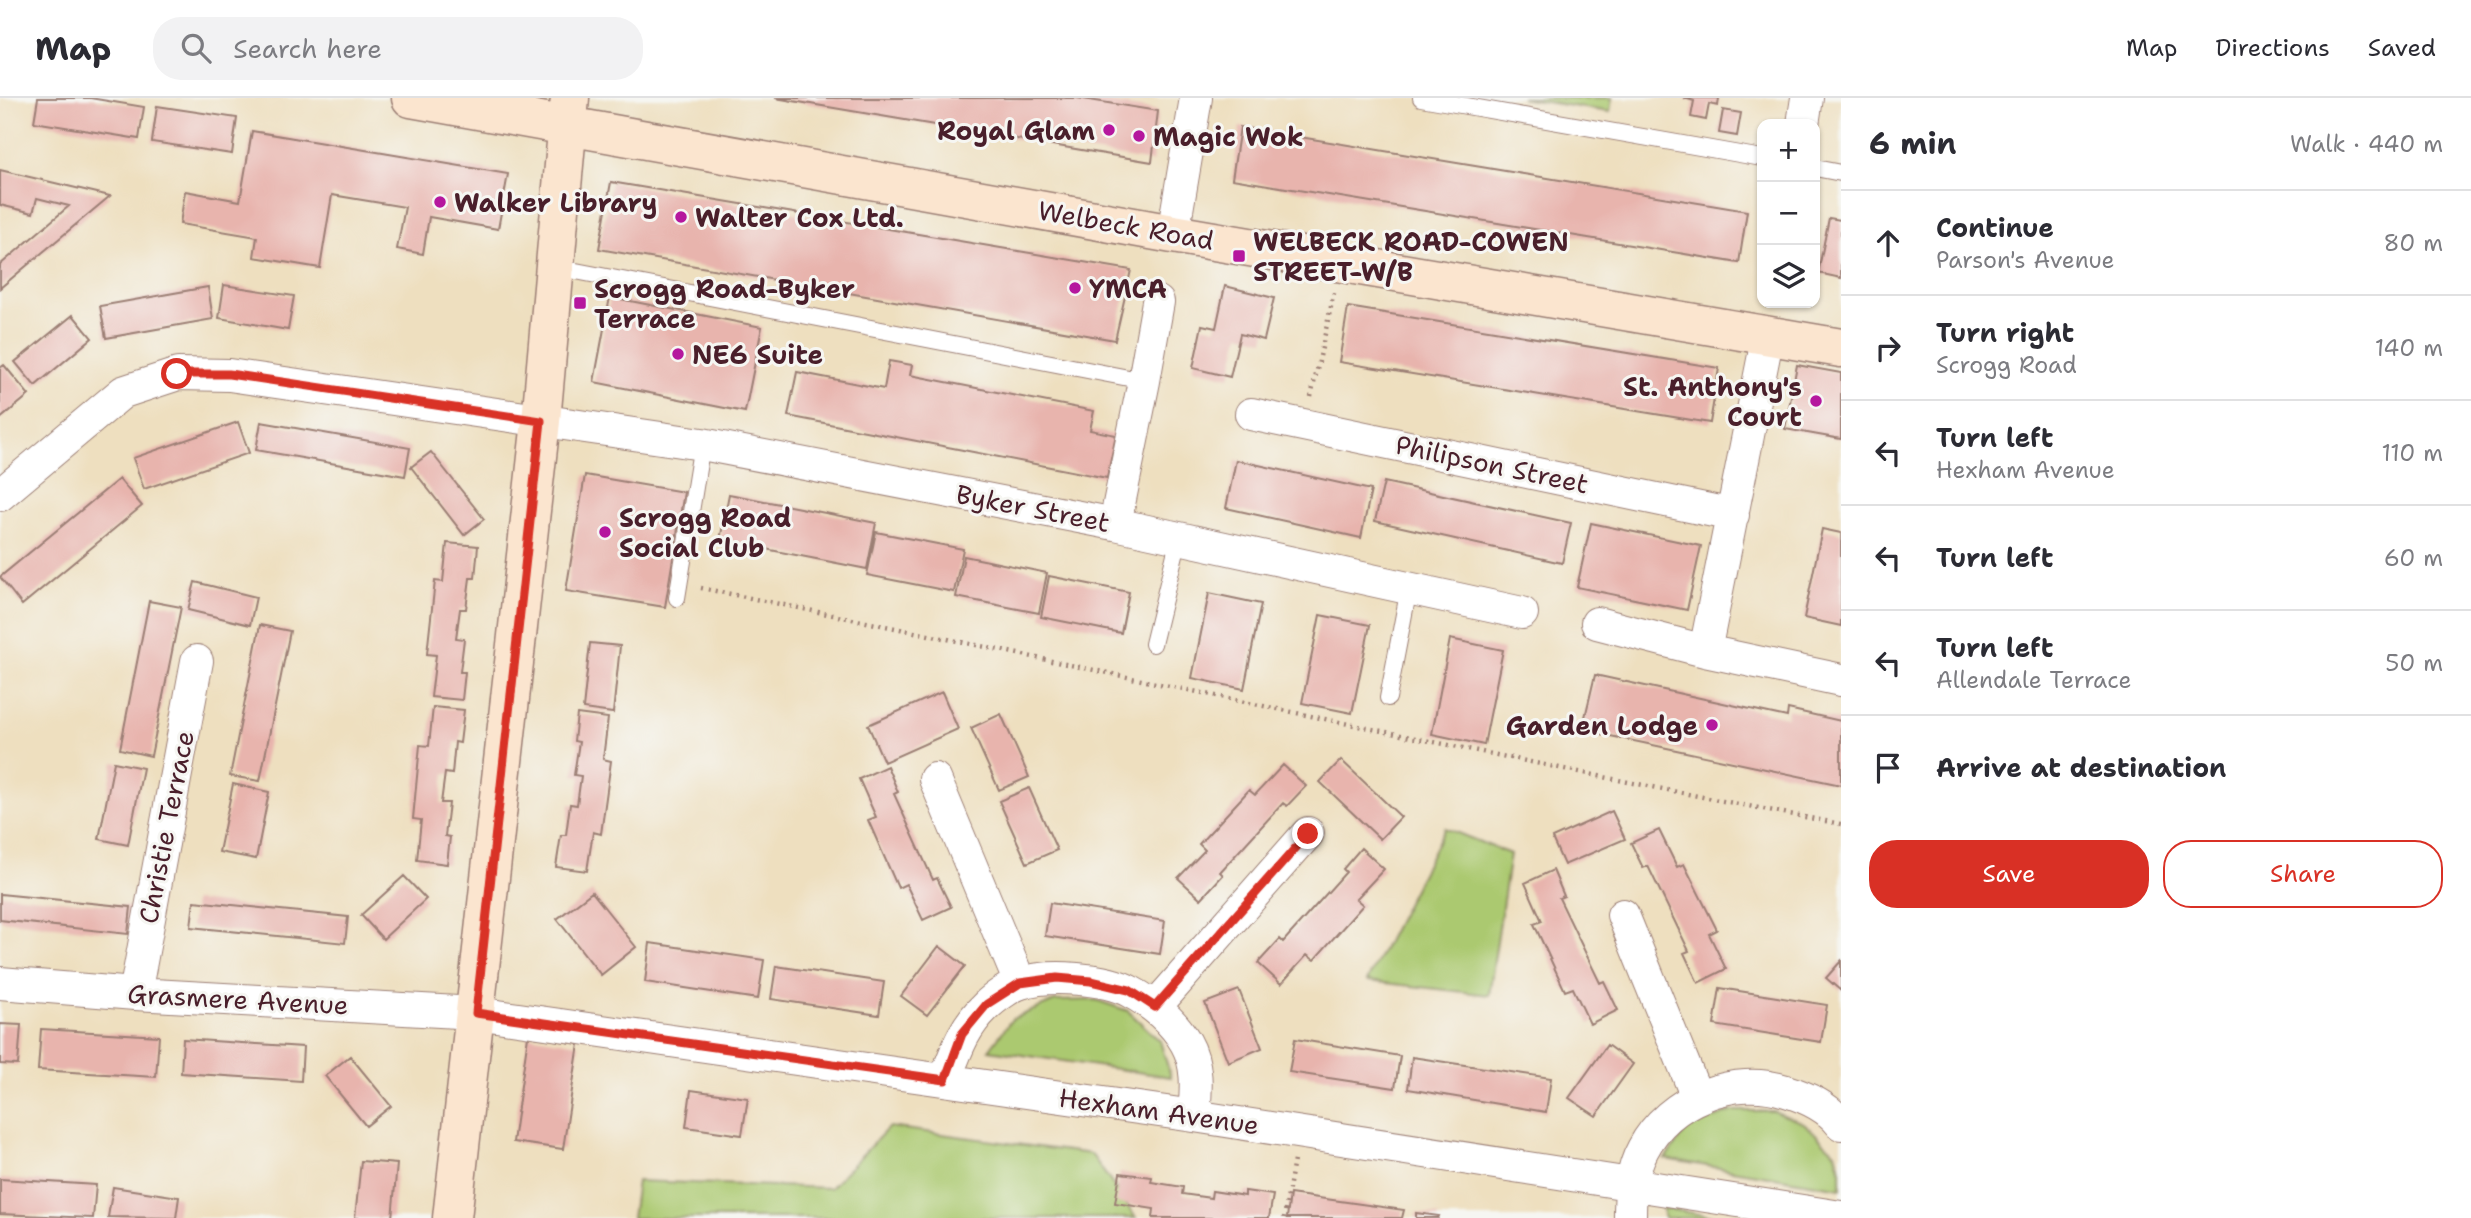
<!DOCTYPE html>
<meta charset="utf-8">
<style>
:root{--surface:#fff;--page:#f2f2f3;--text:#2b2b33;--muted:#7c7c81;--line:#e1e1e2;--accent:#d93025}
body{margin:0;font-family:"Shantell Sans",sans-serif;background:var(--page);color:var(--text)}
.controls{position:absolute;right:21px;top:21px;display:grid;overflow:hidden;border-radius:14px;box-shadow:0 2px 5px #0004}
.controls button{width:63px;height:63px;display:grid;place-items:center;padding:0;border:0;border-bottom:2px solid var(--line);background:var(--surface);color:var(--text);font:35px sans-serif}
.stop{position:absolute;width:21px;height:21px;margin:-16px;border:5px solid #d93025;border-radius:50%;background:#fff}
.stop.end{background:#d93025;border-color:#fff;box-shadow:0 2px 7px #0008}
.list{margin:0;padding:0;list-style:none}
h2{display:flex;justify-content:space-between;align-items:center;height:91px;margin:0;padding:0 28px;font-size:30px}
h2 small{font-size:23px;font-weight:400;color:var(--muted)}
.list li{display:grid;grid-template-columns:46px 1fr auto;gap:21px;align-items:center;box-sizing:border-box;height:105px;padding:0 28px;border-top:2px solid var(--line)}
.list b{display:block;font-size:26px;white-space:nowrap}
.list p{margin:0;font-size:23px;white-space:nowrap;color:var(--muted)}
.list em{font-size:23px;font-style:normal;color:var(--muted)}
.actions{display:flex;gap:14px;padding:21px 28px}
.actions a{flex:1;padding:16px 0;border:2px solid var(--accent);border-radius:28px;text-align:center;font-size:24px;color:var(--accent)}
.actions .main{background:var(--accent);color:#fff}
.icon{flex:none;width:38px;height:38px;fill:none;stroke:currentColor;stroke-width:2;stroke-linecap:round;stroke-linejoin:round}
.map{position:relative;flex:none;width:1841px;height:1120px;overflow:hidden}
header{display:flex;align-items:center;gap:42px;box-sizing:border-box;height:98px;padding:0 35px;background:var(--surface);border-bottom:2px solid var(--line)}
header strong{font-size:33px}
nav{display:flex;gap:38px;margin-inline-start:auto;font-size:24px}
.search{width:490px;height:63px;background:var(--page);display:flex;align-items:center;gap:18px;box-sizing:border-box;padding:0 24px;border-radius:28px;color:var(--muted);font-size:26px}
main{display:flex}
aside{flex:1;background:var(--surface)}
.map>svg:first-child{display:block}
</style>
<header>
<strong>Map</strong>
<div class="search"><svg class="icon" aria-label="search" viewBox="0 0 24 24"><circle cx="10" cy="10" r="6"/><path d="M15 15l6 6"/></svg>Search here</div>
<nav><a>Map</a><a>Directions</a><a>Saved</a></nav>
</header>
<main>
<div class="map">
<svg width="1841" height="1120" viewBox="0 0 1841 1120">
<rect width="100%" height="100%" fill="#f6f6f2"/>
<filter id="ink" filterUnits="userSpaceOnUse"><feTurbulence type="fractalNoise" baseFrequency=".0143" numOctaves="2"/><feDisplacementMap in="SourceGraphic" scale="14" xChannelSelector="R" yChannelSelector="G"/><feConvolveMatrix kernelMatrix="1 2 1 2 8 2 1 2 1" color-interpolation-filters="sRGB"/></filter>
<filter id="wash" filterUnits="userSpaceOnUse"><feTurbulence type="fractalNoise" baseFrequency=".00686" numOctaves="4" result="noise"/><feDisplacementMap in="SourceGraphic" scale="28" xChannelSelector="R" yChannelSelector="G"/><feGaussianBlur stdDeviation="1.57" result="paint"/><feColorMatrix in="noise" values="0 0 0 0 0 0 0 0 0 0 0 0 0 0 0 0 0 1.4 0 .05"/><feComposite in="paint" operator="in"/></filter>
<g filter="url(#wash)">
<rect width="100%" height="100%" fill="#eedfbf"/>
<path fill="#abc970" stroke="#7a744e" stroke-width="2" d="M1521 0H1612L1610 14Z
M1445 730 1510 756 1489 897 1367 883Z
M1096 902 1128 913 1160 943 1171 979 989 952 1012 921 1055 903Z
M1732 1013H1773L1804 1025 1836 1055 1841 1073V1090L1665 1061 1688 1030Z
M889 1029 1091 1056 1136 1120H632L637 1083 830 1090Z
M1661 1110 1722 1120H1665Z"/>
<g id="blocks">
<path fill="#e8b4ad" d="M38 0H90L144 9 139 41 34 24Z
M775 0H1077L1158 13 1152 64Z
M1684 0H1719L1718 8 1709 6 1706 22 1691 19 1694 3Z
M157 8 237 20 232 56 152 44Z
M1723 12 1741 15 1737 38 1719 35Z
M1240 29 1747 113 1739 165 1232 81Z
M252 33 508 76 498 131 429 119 423 156 397 151 405 109 332 97 320 170 254 159 257 139 180 126 185 93 240 103Z
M0 72 110 98 0 190V167L69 108 37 100 33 115 0 107Z
M611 84 1131 172 1115 242 599 151Z
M1829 120 1841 122V180L1818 175Z
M224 187 294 198 288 232 219 220Z
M1225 188 1274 200 1264 242 1240 236 1230 279 1193 270 1202 227 1216 230Z
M208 189 213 221 106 240 100 208Z
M610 199 762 229 745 314 594 284Z
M1348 209 1719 270 1710 325 1339 264Z
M73 217 92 240 35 288 15 264Z
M889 263 912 267 910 277 1094 313 1090 332 1116 337 1107 380 788 318 797 274 884 291Z
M4 267 29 297 0 321V270Z
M1797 267 1841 275V341L1785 331Z
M238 324 249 355 144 391 133 360Z
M261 324 410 350 405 378 256 352Z
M431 354 484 421 464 437 411 369Z
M1236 362 1371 392 1361 440 1226 410Z
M585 377 684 394 665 509 566 493Z
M119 381 142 408 22 507 0 479Z
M1384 384 1571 425 1562 465 1375 423Z
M729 396 876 425 867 471 720 442Z
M1591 425 1701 448 1687 512 1577 489Z
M1822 431 1841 435V528L1804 520Z
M876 434 963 451 954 494 867 477Z
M447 445 478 448 475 480H470L466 511H460L456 540 464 541 460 574H465L462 602 431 599 436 557 427 556 435 483 443 484Z
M964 458 1047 475 1039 515 956 499Z
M1049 478 1129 494 1121 535 1041 519Z
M195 484 256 499 250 527 188 512Z
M1209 495 1261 506 1244 591 1192 580Z
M149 503 181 509 151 658 120 651Z
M1320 517 1370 527 1352 615 1302 605Z
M260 527 290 533 260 683 230 678Z
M1450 541 1503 552 1484 647 1432 636Z
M590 545 620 548 613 615 583 611Z
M1595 577 1787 619 1788 611 1841 623V687L1582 632Z
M942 594 958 631 884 664 868 627Z
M433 609 464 612 460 645 455 644 452 676 445 675 441 705H449L445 738 450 739 447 766 417 762 421 722 413 721 420 647 429 648Z
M577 616 608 620 603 661 611 663 601 736 593 734 587 773 556 769 561 737H566L570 706 577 707 581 678 574 677 579 644 574 643Z
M1001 616 1029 679 999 692 971 630Z
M1341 662 1401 719 1380 741 1320 684Z
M114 664 143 670 128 747 99 741Z
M1283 667 1306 688 1287 708 1283 705 1220 774 1223 777 1201 801 1178 780 1205 752 1199 746 1249 692 1255 697Z
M887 668 898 694 894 696 933 782 937 780 951 809 923 822 906 786 898 790 868 722 876 719 859 681Z
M233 686 269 694 256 761 219 754Z
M1029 690 1057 752 1027 765 999 703Z
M1612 713 1625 741 1564 767 1552 740Z
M1659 732 1677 769 1684 766 1717 832 1709 836 1726 871 1698 885 1684 855 1689 853 1648 768 1643 770 1631 745Z
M1361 750 1384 771 1356 801 1363 807 1314 862 1307 857 1281 886 1258 865 1280 841 1283 844 1346 774 1343 771Z
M1553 772 1564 798 1559 800 1600 885 1604 883 1618 912 1590 926 1573 890 1565 893 1534 826 1542 823 1525 785Z
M404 778 426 801 383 841 361 817Z
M592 794 636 849 601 877 557 821Z
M0 796 131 809 128 836 0 822Z
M194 803 348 819 345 845 191 829Z
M1050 805 1165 823 1160 856 1045 838Z
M650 845 764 862 758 901 645 884Z
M939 848 965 868 927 917 901 898Z
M1841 863V893L1826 880Z
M776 868 884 884 879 917 771 901Z
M1720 890 1827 907 1821 944 1714 927Z
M1239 892 1262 950 1228 964 1205 905Z
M0 926 21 927 18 967 0 966Z
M41 931 159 938 156 979 38 972Z
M528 938 579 946 563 1051 513 1044Z
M183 941 303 949 301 983 181 975Z
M1295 941 1400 958 1395 990 1289 974Z
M1607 947 1633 966 1596 1018 1569 1000Z
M350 958 391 1008 366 1028 325 978Z
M1412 959 1551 980 1546 1014 1408 991Z
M691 992 748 1000 742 1037 686 1029Z
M361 1063 397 1066 392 1120H355Z
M1120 1075 1152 1079 1151 1084 1183 1089 1182 1096 1211 1100 1212 1093 1245 1098V1093L1273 1097 1269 1120H1153L1154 1111 1115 1105Z
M0 1081 96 1087 93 1120 0 1116Z
M113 1089 179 1099 176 1120 108 1119Z
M1290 1096 1404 1112 1402 1120H1287Z
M1416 1115 1439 1118 1438 1120H1416Z"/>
</g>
</g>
<g filter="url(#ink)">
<use href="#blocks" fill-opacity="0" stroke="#9c7f75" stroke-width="2"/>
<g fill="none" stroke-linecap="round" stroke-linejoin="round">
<defs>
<path id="lane" d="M1421 0 1762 60
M1815 70 1841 75
M555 169 1144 283
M677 500 702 346
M1153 546 1179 440
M1388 600 1409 490"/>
<path id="street" d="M1803 26 1807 0
M1173 136 1196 0
M1768 237 1705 553 1841 582
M1251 316 1733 417
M0 397 123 294 178 276 229 277 702 346 1115 426 1522 515
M1115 426 1144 283 1158 204
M1597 525 1705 553
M935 681 1020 885
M1623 817 1697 999
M0 885 135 896 476 915 1194 1018 1841 1119
M135 896 197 563
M1155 909 1308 735
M945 982C956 953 963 930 986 908 994 900 1011 888 1021 885 1049 876 1106 880 1131 894 1152 905 1174 924 1186 945 1199 968 1196 993 1194 1018
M1630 1120C1630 1096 1631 1073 1643 1051 1669 1001 1734 976 1786 993 1806 999 1828 1009 1841 1026"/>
<path id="secondary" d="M411 0 1173 136 1841 250
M452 1120 541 323 570 0"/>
</defs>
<use href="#lane" stroke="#9c7f75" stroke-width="18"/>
<use href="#street" stroke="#9c7f75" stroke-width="34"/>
<use href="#secondary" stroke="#9c7f75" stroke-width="41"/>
<path stroke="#9c7f75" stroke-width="4.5" stroke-dasharray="2 5" stroke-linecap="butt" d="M1311 299 1334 195
M701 490C1081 567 1460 653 1841 726
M1284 1120 1294 1062"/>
<use href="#lane" stroke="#fff" stroke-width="16"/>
<use href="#street" stroke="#fff" stroke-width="32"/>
<use href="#secondary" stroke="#fbe5cf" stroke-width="38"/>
</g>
</g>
<g fill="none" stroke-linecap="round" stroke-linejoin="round" filter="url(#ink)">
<path stroke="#d93025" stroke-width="9" d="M177 276H229L541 323 476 915 945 982 962 936 987 906 1020 885 1057 880 1091 883 1129 892 1155 909 1308 736"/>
</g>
<g fill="#b5179e" stroke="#f6f6f2" stroke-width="2.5">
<circle cx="1109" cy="32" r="7"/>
<circle cx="1139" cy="38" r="7"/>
<circle cx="440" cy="104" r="7"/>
<circle cx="681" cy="119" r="7"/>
<rect x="1232" y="151" width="14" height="14" rx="3.5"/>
<circle cx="1075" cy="190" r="7"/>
<rect x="573" y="198" width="14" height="14" rx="3.5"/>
<circle cx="678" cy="256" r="7"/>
<circle cx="1816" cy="303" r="7"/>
<circle cx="605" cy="434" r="7"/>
<circle cx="1712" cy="627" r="7"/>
</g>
<g text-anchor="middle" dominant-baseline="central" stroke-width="6" stroke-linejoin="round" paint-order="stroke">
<g font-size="26" font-weight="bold" fill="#4a1f2b" stroke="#f6f6f2" text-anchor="start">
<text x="1095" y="32" text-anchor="end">Royal Glam</text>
<text x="1153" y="38">Magic Wok</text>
<text x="454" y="104">Walker Library</text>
<text x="695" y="119">Walter Cox Ltd.</text>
<text x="1253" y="143">WELBECK ROAD-COWEN<tspan x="1253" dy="30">STREET-W/B</tspan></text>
<text x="594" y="190">Scrogg Road-Byker<tspan x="594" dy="30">Terrace</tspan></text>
<text x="1089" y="190">YMCA</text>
<text x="692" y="256">NE6 Suite</text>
<text x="1802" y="288" text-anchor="end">St. Anthony's<tspan x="1802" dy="30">Court</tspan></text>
<text x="619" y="419">Scrogg Road<tspan x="619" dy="30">Social Club</tspan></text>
<text x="1698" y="627" text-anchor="end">Garden Lodge</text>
</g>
<g font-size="26" fill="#4a1f2b" stroke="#f6f6f2">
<text transform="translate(1126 127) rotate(10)">Welbeck Road</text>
<text transform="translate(1492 366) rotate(12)">Philipson Street</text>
<text transform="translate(1033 410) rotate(11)">Byker Street</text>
<text transform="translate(166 729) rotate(-79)">Christie Terrace</text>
<text transform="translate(238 901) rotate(3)">Grasmere Avenue</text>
<text transform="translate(1159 1013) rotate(8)">Hexham Avenue</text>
</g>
</g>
</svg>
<div class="controls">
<button>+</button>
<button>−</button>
<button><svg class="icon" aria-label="layers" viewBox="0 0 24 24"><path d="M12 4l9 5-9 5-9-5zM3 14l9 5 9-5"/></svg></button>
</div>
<div class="stop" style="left:177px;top:276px"></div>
<div class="stop end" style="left:1308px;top:736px"></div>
</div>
<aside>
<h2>6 min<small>Walk · 440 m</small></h2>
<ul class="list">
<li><svg class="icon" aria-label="ahead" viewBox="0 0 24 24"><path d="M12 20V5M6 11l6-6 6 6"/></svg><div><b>Continue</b><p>Parson's Avenue</p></div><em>80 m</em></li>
<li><svg class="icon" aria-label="right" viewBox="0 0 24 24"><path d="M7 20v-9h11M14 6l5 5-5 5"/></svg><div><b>Turn right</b><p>Scrogg Road</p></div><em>140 m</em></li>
<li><svg class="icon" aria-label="left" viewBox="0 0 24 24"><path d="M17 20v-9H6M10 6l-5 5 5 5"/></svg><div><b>Turn left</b><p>Hexham Avenue</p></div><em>110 m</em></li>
<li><svg class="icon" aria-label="left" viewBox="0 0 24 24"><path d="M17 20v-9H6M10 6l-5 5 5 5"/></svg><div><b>Turn left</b></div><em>60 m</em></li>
<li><svg class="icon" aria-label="left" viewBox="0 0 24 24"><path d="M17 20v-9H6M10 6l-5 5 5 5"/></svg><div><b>Turn left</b><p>Allendale Terrace</p></div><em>50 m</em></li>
<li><svg class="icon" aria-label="arrive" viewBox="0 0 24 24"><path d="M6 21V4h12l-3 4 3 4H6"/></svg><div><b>Arrive at destination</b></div></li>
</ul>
<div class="actions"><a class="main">Save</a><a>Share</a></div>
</aside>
</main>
